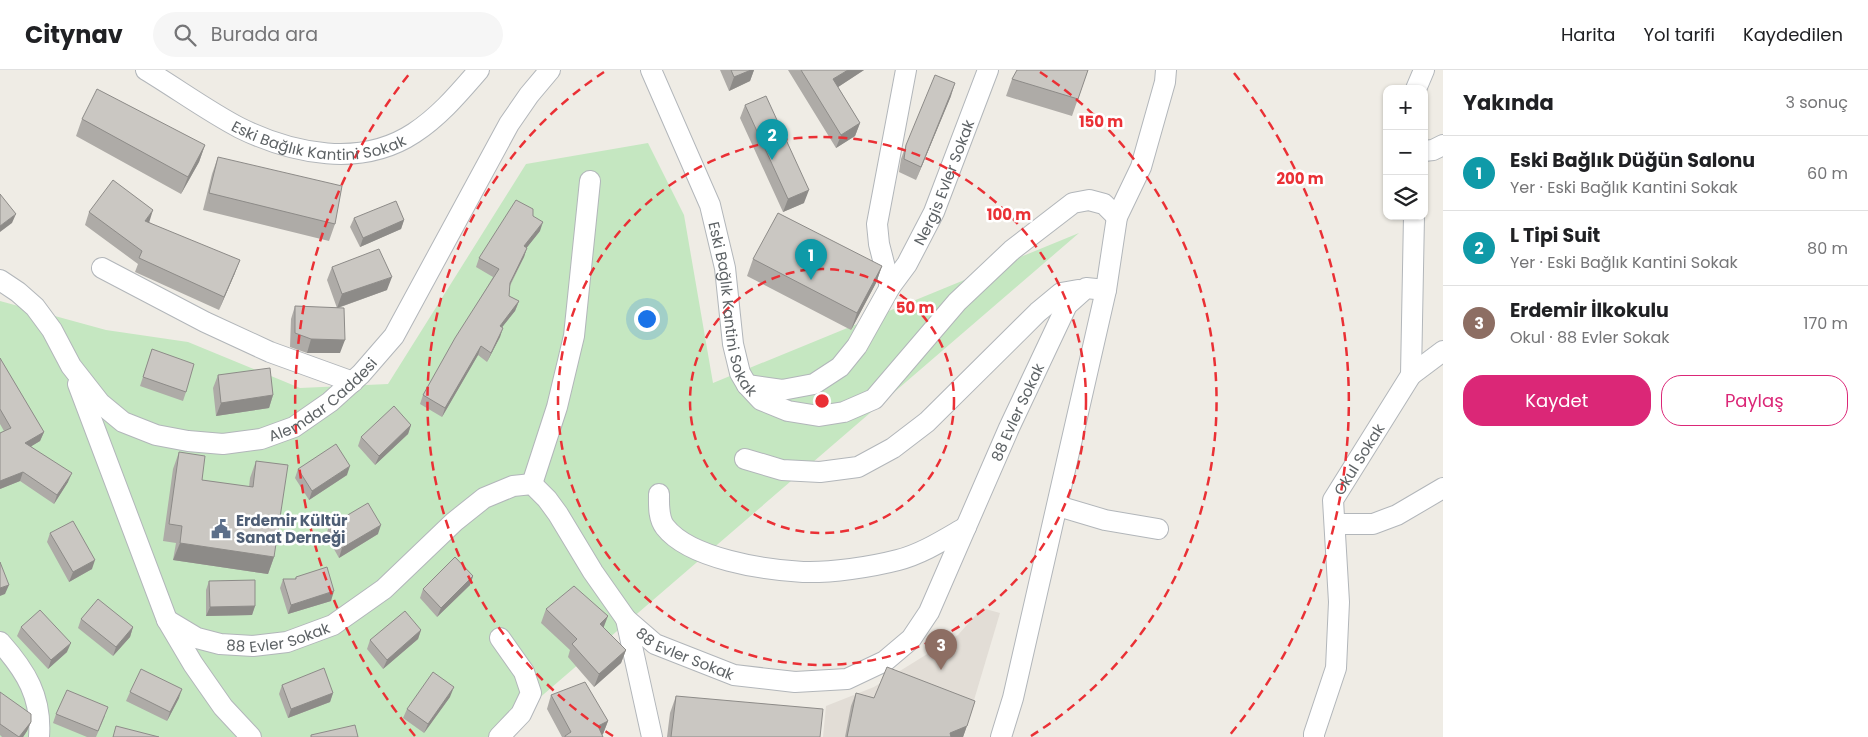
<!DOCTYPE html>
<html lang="tr">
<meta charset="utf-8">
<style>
:root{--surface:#fff;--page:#f6f6f6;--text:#202124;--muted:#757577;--line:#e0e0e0;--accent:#db2777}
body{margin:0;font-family:Poppins,sans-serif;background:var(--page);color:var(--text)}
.controls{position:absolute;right:15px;top:15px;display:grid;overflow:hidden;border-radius:10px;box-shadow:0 1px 4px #0004}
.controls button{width:45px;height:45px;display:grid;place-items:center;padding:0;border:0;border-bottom:1px solid var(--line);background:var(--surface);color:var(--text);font:25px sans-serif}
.you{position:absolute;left:646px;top:248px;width:18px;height:18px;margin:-12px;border:4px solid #fff;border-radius:50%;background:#1a73e8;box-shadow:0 0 0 8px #1a73e833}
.badge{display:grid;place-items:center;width:32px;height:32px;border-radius:50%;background:var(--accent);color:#fff;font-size:16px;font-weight:700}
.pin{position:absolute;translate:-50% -41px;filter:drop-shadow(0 1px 2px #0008)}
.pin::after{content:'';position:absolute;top:26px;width:18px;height:15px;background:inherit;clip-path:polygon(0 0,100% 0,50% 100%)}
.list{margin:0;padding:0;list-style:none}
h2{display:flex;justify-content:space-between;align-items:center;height:65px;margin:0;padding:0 20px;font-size:21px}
h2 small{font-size:16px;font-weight:400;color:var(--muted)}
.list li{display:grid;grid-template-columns:32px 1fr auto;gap:15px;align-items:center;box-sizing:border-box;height:75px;padding:0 20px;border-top:1px solid var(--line)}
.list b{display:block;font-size:19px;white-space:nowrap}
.list p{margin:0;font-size:16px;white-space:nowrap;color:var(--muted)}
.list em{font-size:16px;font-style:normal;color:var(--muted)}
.actions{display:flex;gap:10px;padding:15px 20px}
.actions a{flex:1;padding:11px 0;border:1px solid var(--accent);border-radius:20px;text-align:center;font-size:18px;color:var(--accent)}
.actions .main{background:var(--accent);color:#fff}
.icon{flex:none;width:28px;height:28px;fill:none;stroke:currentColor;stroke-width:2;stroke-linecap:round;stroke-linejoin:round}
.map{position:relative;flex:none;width:1443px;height:667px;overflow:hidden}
header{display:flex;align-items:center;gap:30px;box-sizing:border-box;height:70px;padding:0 25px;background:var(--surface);border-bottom:1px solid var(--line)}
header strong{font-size:24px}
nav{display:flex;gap:28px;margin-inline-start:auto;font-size:18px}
.search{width:350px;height:45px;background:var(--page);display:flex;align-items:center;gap:12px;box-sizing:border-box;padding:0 18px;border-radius:28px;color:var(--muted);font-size:19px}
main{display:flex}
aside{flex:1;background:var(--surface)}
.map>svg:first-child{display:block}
</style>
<header>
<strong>Citynav</strong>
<div class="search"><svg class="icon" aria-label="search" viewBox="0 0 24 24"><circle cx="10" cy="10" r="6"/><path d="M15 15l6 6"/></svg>Burada ara</div>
<nav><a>Harita</a><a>Yol tarifi</a><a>Kaydedilen</a></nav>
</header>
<main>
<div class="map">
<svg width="1443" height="667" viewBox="0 0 1443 667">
<rect width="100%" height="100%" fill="#efece5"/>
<path fill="#e2ddd6" d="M982 538 1000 543 963 667H823L826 636 874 617 958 565Z"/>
<path fill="#c5e7c1" d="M648 73 684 145 713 313 1079 163 494 667H0V231L106 260 188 272 300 318 388 314 526 94Z"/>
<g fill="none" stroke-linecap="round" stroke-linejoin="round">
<defs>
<g id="minor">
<path id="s1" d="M146 0C176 18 209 42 240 58 293 84 361 98 414 63 440 46 459 23 479 0"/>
<path id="s2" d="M651 0 710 135 725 198 733 274 740 303 747 315 761 330 788 341 819 346 844 342 874 329 957 232 1012 180 1073 133 1089 130 1104 134 1117 147"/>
<path d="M1416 19 1424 0"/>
<path d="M1424 81 1433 80 1443 75"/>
<path d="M102 198 205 252 270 282 353 312"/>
<path id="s3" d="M0 210 18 222 35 237 52 260 71 296 100 333 123 352 156 365 188 371 223 374 261 369 294 357 330 332 361 304 394 266 509 54 529 25 550 0"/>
<path d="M890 217 879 174 877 154 906 0"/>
<path d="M1411 305 1443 281"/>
<path d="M78 314 167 550 193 594 223 637 251 667"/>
<path id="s4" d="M747 315 782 320 814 314 840 297 857 276 890 217 907 194 934 142 988 0"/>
<path d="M745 389 782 400 820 402 858 397 893 378 927 352 1038 242 1061 223 1078 220"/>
<path d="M532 414 557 337 574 266 590 111"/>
<path d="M659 424C659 435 658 448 665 457 690 489 765 500 803 502 831 503 871 497 898 490 922 484 945 469 966 457"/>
<path d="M1058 436 1105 450 1158 459"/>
<path d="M1335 454H1373L1397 445 1443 418"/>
<path d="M626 549 652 667"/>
<path id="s5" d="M167 550 197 568 220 574 253 576 287 572 333 555 384 519 454 452 484 428 513 416 532 414 547 429 558 444 593 502 626 549 655 574 734 605 795 612 847 609 885 591 911 569 929 542 1009 358 1067 235 1086 218 1106 220"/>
<path d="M0 572C26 601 42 627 39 667"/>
<path d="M499 667 521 644 531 623 524 602 500 568"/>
<path d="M1001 667 1013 628 1106 220 1117 147 1141 97 1165 12 1166 0"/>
<path id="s6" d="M1314 667V664L1336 598 1339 532 1333 430 1411 305 1414 146"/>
</g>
</defs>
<use href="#minor" stroke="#b2b6ba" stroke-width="22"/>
<use href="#minor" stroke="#fff" stroke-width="20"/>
</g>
<path fill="#aeaba7" d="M720 0H754L750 11 729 21Z
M788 0H864L838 17 860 53 855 66 836 78Z
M1088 0 1072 46 1006 26 1012 9Z
M951 26 916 110 899 102 901 89 906 75Z
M745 35 804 133 783 142 740 48Z
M82 49 205 75 199 92 181 124 76 66Z
M218 87 335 154 329 171 203 140 212 104Z
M89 142 149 152 235 203 219 240 135 202 138 194 85 155Z
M354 148 404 150 401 159 360 177 350 157Z
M540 161 527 177 524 187 510 216 509 226 519 231 515 241 502 257 500 267 487 292 478 285 442 347 420 334 423 325 493 207 476 197 479 188Z
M753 189 882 196 876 213 851 260 747 206Z
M332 197 387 220 338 238 340 283H307L290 277 291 249 295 236 337 238 327 210Z
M152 279 186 322 183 331 140 316Z
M0 288 44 362 40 371 31 376 68 412 54 434 20 411 0 419V363L4 361 0 354Z
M218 305 273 325 269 338 216 346 213 318Z
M411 355 408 364 375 395 358 376 361 367Z
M179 382 202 410 249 417 250 408 256 391 274 487 268 504 173 490 176 473 163 471 173 399Z
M298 399 347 405 309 430 295 408Z
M329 456 378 464 339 488 326 465Z
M50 463 92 499 69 512 47 472Z
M473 506 470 515 437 547 420 528 423 519Z
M296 507 331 531 288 544 280 518 283 509H295Z
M209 511 255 536 252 545 206 546V520Z
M546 539 604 558 626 580 621 593 594 617 568 587 570 580 541 553Z
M81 549 133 557 130 567 113 586 78 558Z
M21 557 67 582 48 599 17 566Z
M421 560 418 569 383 599 367 579 370 570Z
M282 615 333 623 330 632 288 648 279 624Z
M0 622 31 652 27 661 23 667H2L0 665Z
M130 622 179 628 167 651 126 631Z
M856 623 874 628 975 631 963 667H845L851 636Z
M551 625 608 651 603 664 602 665 603 667H562L547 639Z
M676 626 820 667H667L670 643Z
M450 627 424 663 403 648 407 639Z
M56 644 105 646 96 667H87L53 653Z"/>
<path fill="#8d8b88" d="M751 0H754L750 11 729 21 734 7Z
M848 0H864L829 23 833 9Z
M955 13 951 26 916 110 921 97Z
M860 53 855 66 836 78 841 65Z
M205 75 199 92 181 124 188 107Z
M809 120 804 133 783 142 788 129Z
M153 140 149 153 145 151Z
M16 144 12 153 0 162V156Z
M404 150 401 159 360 177 363 168Z
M543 152 540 161 521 185 524 176Z
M527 178 524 187 506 222 510 213Z
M240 190 235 203 219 240 224 227Z
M882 196 876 213 851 260 857 243Z
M392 207 387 220 337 238 342 224Z
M519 231 515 241 496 265 500 256Z
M503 258 500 267 487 292 491 283Z
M311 269 345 270 340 283H307Z
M481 276 478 285 442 347 445 338Z
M273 325 269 338 216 346 221 333Z
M411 355 408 364 375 395 379 386Z
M44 362 40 371 22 382 25 373Z
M350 396 347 405 309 430 312 421Z
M23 402 20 411 0 419V411Z
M72 403 68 412 54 434 57 425Z
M381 455 378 464 339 488 342 478Z
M180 473 274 487 268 504 173 490Z
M95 490 92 499 69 512 73 502Z
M473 506 470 515 437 547 441 538Z
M9 515 5 524 0 526V518Z
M334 521 331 531 288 544 291 535Z
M255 536 252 545 206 546 210 537Z
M608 546 603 559 600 554Z
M133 557 130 567 113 586 116 577Z
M421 560 418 569 383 599 387 590Z
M71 573 67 582 48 599 51 590Z
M626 580 621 593 594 617 599 604Z
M454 617 450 627 424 663 428 654Z
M182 619 179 628 167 651 170 642Z
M333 623 330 632 288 648 291 639Z
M608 651 603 664 598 667V656Z
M31 652 27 661 23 667H19Z
M967 656 963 667H948L950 663Z"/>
<path fill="#cac7c2" stroke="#8d8b88" d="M731 0H751L734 7Z
M801 0H848L833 9 860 53 841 65Z
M1017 0H1088L1078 29 1012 9Z
M935 5 955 13 921 97 904 89 906 75Z
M97 19 205 75 188 107 82 49Z
M766 26 809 120 788 129 745 35Z
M218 87 342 116 335 154 209 123Z
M113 110 153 140 145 151 240 190 224 227 139 188 142 181 89 142Z
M0 124 16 144 0 156Z
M516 130 533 139V146L543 152 524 176 527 178 510 213 509 226 519 231 500 256 503 258 491 283 481 276 445 338 423 325 455 268 499 199 479 188Z
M396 131 404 150 363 168 354 148Z
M778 143 882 196 857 243 753 189Z
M379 179 392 207 342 224 332 197Z
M295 236 344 238 345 270 311 269 295 263Z
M152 279 194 294 186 322 143 307Z
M0 288 44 362 25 373 72 403 57 425 23 402 0 411V363L11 358 0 339Z
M270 298 273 325 221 333 218 305Z
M394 336 411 355 379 386 361 367Z
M336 374 350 396 312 421 298 399Z
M179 382 205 386 202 410 253 417 256 391 288 395 274 487 180 473 182 456 169 454Z
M368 433 381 455 342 478 329 456Z
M73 451 95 490 73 502 50 463Z
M455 487 473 506 441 538 423 519Z
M0 492 9 515 0 518Z
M327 497 334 521 291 535 283 509H296V507Z
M255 510V536L210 537 209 511Z
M574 516 608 546 600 554 626 580 599 604 572 574 577 569 546 539Z
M98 529 133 557 116 577 81 549Z
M40 540 71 573 51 590 21 557Z
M405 541 421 560 387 590 370 570Z
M887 597 975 631 967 656 950 663 951 667H847L856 623 874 628Z
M324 598 333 623 291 639 282 615Z
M141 599 182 619 170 642 130 622Z
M433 602 454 617 428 654 407 639Z
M585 612 608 651 598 656 603 667H565V666L571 662 551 625Z
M67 620 108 637 98 661 56 644Z
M0 622 31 644V652L19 667 0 654Z
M676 626 823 639 820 667H671Z
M355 655 358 667H311V665Z
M116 656 159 667H113Z"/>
<g fill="none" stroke="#ea3035" stroke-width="2.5" stroke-dasharray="9 6">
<circle cx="822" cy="331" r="132"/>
<circle cx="822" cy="331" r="264"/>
<path d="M613 666A395 395 0 0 1 604 2M1040 2A395 395 0 0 1 1031 666"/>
<path d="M415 666A527 527 0 0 1 410 3M1234 3A527 527 0 0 1 1229 666"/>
</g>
<defs>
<symbol id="civic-bare" viewBox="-9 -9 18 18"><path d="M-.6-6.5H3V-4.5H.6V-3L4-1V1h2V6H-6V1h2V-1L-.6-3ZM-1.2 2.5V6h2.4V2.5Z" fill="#5c6f8a" stroke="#fff" stroke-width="2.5" paint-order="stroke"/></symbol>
</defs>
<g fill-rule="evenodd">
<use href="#civic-bare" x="207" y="445" width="28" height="28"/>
</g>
<g text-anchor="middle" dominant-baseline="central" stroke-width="5" stroke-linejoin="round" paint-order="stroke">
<g font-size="15" fill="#5d6265" stroke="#fff">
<text stroke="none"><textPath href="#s1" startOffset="192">Eski Bağlık Kantini Sokak</textPath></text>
<text stroke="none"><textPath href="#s4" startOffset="312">Nergis Evler Sokak</textPath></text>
<text stroke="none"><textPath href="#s2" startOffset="254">Eski Bağlık Kantini Sokak</textPath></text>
<text stroke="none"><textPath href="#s3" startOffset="406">Alemdar Caddesi</textPath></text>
<text stroke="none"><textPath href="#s5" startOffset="1152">88 Evler Sokak</textPath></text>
<text stroke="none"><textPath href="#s6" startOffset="289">Okul Sokak</textPath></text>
<text stroke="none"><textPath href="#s5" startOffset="118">88 Evler Sokak</textPath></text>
<text stroke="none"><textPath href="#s5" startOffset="658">88 Evler Sokak</textPath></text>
</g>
<g font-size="15" font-weight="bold" fill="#4e5e75" stroke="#fff" text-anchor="start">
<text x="236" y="450">Erdemir Kültür<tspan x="236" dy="17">Sanat Derneği</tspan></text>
</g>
</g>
<circle cx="822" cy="331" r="8" fill="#ea3035" stroke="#fff" stroke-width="2.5"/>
<g font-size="15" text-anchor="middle" font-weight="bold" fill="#ea3035" stroke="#fff" stroke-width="5" stroke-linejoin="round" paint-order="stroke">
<text x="1101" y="57">150 m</text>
<text x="1300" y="114">200 m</text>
<text x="1009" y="150">100 m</text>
<text x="915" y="243">50 m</text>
</g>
</svg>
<div class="controls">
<button>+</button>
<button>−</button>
<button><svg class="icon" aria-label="layers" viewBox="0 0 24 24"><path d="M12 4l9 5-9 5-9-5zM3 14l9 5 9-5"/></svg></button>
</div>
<div class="you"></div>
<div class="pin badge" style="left:811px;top:210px;background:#0f9aa8">1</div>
<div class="pin badge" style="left:772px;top:90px;background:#0f9aa8">2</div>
<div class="pin badge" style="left:941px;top:600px;background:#8d6e63">3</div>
</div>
<aside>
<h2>Yakında<small>3 sonuç</small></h2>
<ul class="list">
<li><span class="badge" style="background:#0f9aa8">1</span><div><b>Eski Bağlık Düğün Salonu</b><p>Yer · Eski Bağlık Kantini Sokak</p></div><em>60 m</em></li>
<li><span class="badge" style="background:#0f9aa8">2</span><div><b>L Tipi Suit</b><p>Yer · Eski Bağlık Kantini Sokak</p></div><em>80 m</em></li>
<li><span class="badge" style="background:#8d6e63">3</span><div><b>Erdemir İlkokulu</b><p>Okul · 88 Evler Sokak</p></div><em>170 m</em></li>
</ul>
<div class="actions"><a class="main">Kaydet</a><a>Paylaş</a></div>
</aside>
</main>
